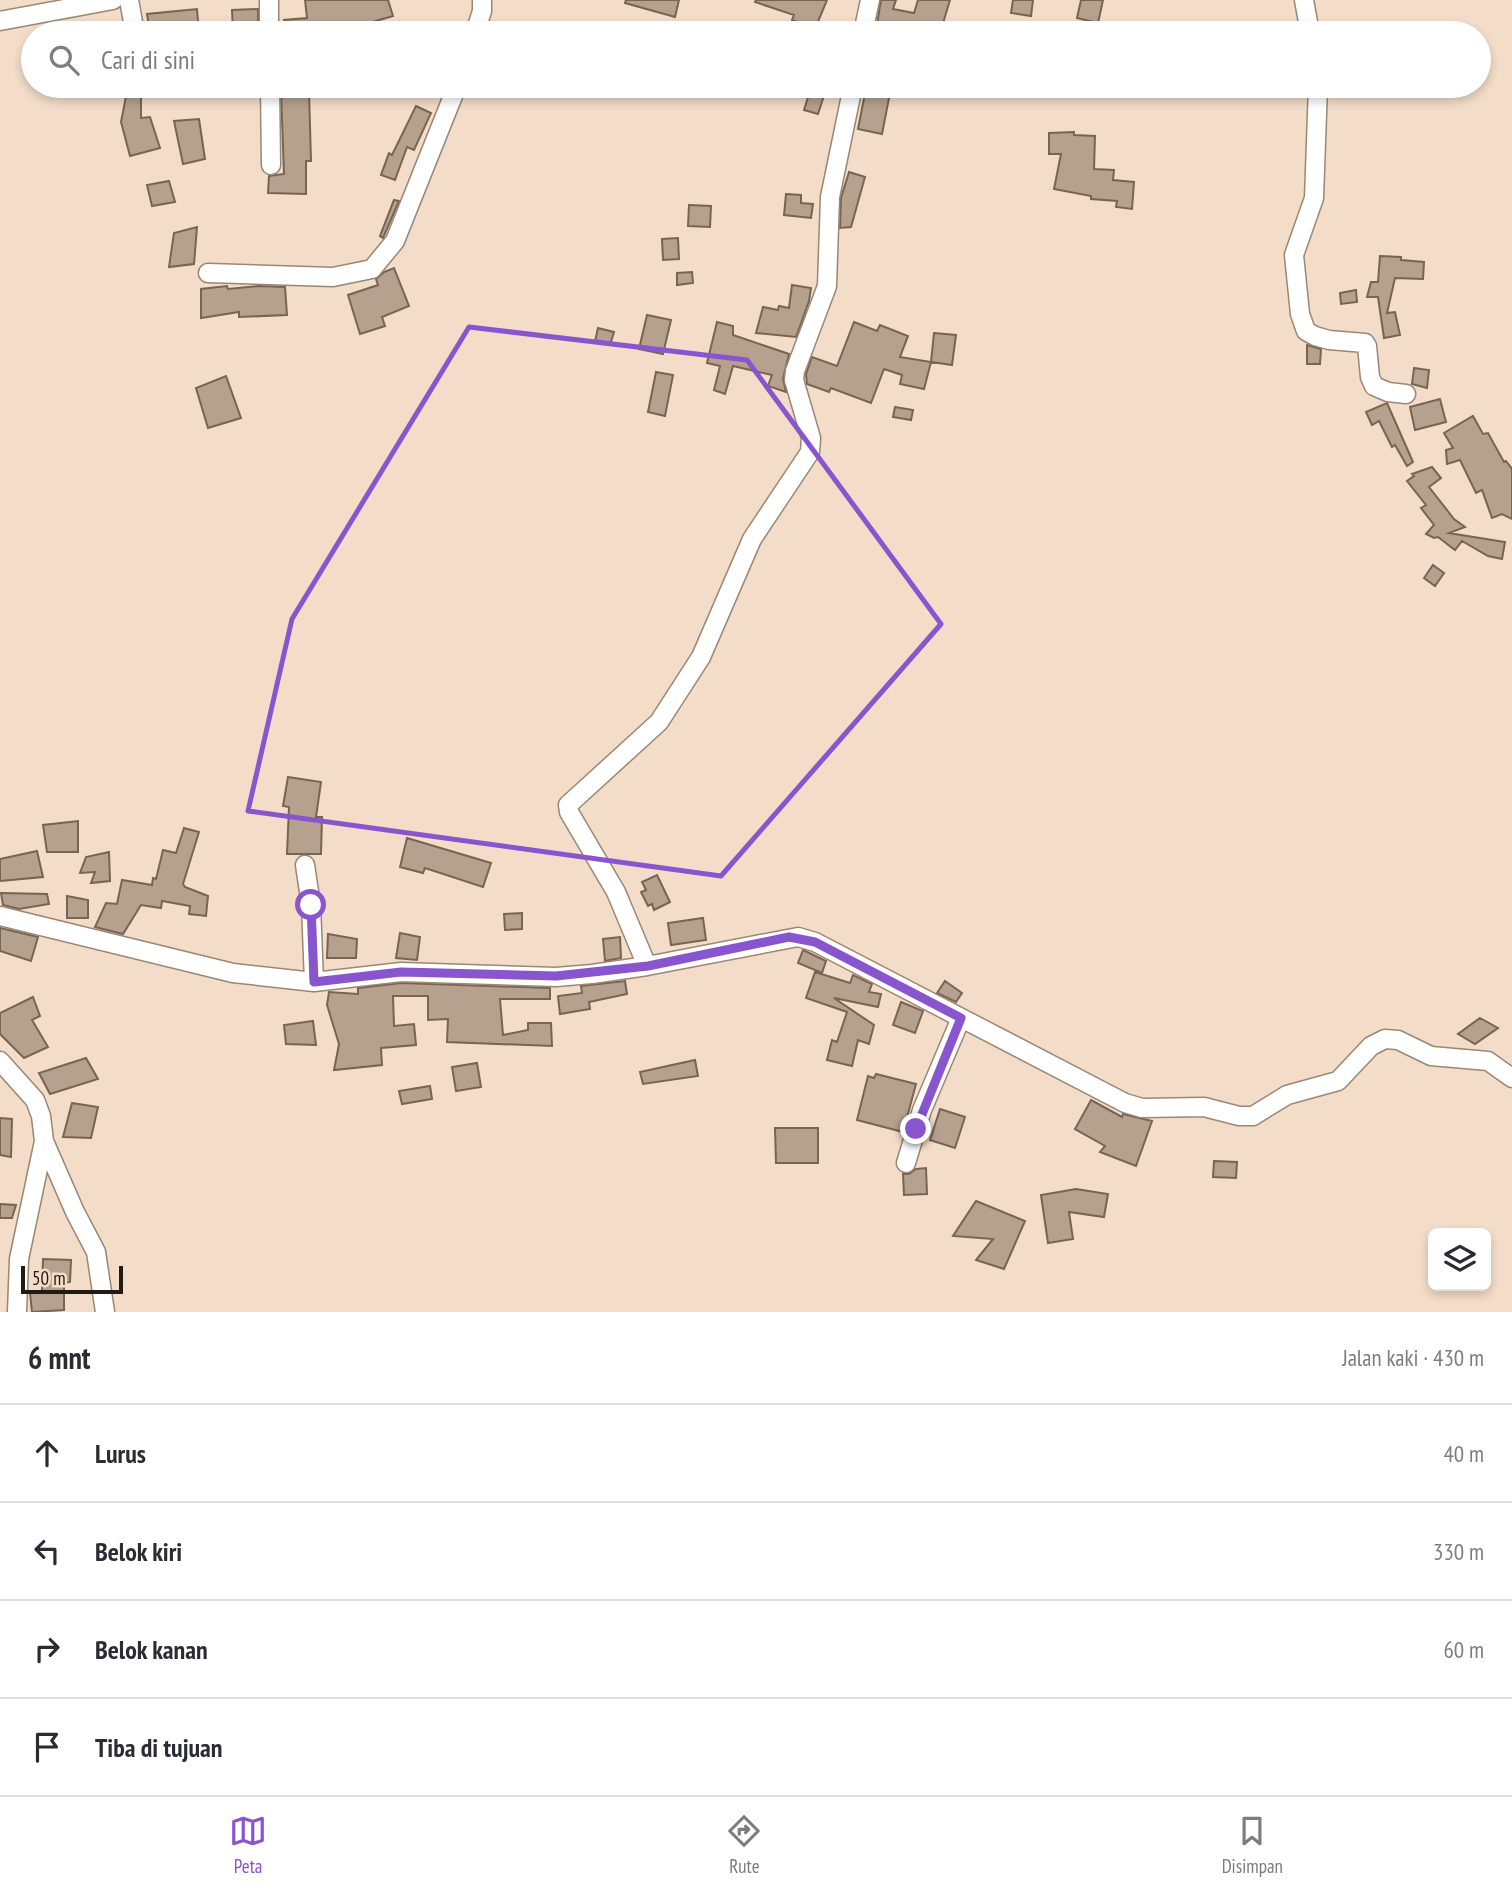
<!DOCTYPE html>
<html lang="id">
<meta charset="utf-8">
<style>
:root{--surface:#fff;--page:#f2f2f3;--text:#2b2b33;--muted:#7c7c81;--line:#e1e1e2;--accent:#8855ce}
body{margin:0;font-family:"PT Sans Narrow",sans-serif;background:var(--page);color:var(--text)}
.controls{position:absolute;right:21px;bottom:21px;display:grid;overflow:hidden;border-radius:10px;box-shadow:0 4px 10px #0003}
.controls button{width:63px;height:63px;display:grid;place-items:center;padding:0;border:0;border-bottom:2px solid var(--line);background:var(--surface);color:var(--text);font:35px sans-serif}
.scale{position:absolute;left:21px;bottom:18px;width:102px;box-sizing:border-box;padding-left:7px;border:4px solid #221b13;border-top:0;font-size:19px;line-height:24px;white-space:nowrap;color:#221b13;-webkit-text-stroke:5px #f3ddc9;paint-order:stroke}
.stop{position:absolute;width:21px;height:21px;margin:-16px;border:5px solid #8855ce;border-radius:50%;background:#fff}
.stop.end{background:#8855ce;border-color:#fff;box-shadow:0 2px 7px #0008}
.list{margin:0;padding:0;list-style:none}
h2{display:flex;justify-content:space-between;align-items:center;height:91px;margin:0;padding:0 28px;font-size:30px}
h2 small{font-size:23px;font-weight:400;color:var(--muted)}
.list li{display:grid;grid-template-columns:46px 1fr auto;gap:21px;align-items:center;box-sizing:border-box;height:98px;padding:0 28px;border-top:2px solid var(--line)}
.list b{display:block;font-size:26px;white-space:nowrap}
.list em{font-size:23px;font-style:normal;color:var(--muted)}
.icon{flex:none;width:38px;height:38px;fill:none;stroke:currentColor;stroke-width:2;stroke-linecap:round;stroke-linejoin:round}
.map{position:relative;flex:none;width:1512px;height:1312px;overflow:hidden}
.search{position:absolute;background:var(--surface);box-shadow:0 4px 10px #0003;left:21px;right:21px;top:21px;height:77px;display:flex;align-items:center;gap:18px;box-sizing:border-box;padding:0 24px;border-radius:38px;color:var(--muted);font-size:26px}
.sheet{height:483px;background:var(--surface)}
nav{display:flex;justify-content:space-around;align-items:center;box-sizing:border-box;height:98px;border-top:2px solid var(--line);background:var(--surface);font-size:19px;color:var(--muted)}
nav a{display:grid;justify-items:center;gap:4px}
nav .on{color:var(--accent)}
.map>svg:first-child{display:block}
</style>
<div class="map">
<svg width="1512" height="1312" viewBox="0 0 1512 1312">
<rect width="100%" height="100%" fill="#f3ddc9"/>
<path fill="#b5a18e" stroke="#776452" stroke-width="2" d="M305 0H388L393 16 369 23 373 33H352L351 27 285 33 284 20 307 18Z
M626 0H679L675 17 625 3Z
M756 0H827L815 29 792 20 794 15 755 2Z
M881 0H896L893 9 914 13 918 0H950L940 33H908L909 30 877 24Z
M1013 0H1033L1031 16 1011 13Z
M1081 0H1103L1098 23 1077 18Z
M197 9 199 33H150L147 14Z
M258 9V33H233L232 10Z
M789 86H827L818 114 804 110 809 94Z
M866 88 890 93 882 134 858 129Z
M127 91 141 95V118L150 117 160 148 130 156 121 122Z
M309 91 311 161H306V194L268 193 269 176 284 174 281 92Z
M416 106 431 113 414 150 407 147 395 180 381 175 389 153 392 155Z
M199 119 205 159 183 164 174 121Z
M1074 132V135L1095 136 1094 169 1114 170 1113 180 1134 182 1132 209 1116 207 1117 201 1091 199V196L1054 189 1061 154H1049V133Z
M849 172 865 177 851 227 840 228 841 198Z
M169 181 175 202 152 206 147 185Z
M786 194 801 195V203L813 204 811 218 784 215Z
M394 200 399 201 383 238 380 236Z
M689 205 711 206 710 227 688 226Z
M197 227 194 264 169 267 174 233Z
M678 238 679 259 663 260 662 239Z
M1380 256 1401 257V260L1424 262 1423 279 1395 278 1387 313 1395 312 1400 335 1384 338 1378 297H1367L1371 282H1378Z
M394 268 409 306 382 317 385 326 360 334 348 295 378 285 376 279 384 272Z
M692 272 693 283 677 285V273Z
M792 285 811 288 809 301 796 337 756 333 763 307 778 310 779 306 789 308Z
M227 286 228 289 259 286 285 287 287 315 239 317V312L201 318V289Z
M1356 290 1357 302 1341 304 1340 293Z
M647 315 671 320 663 354 639 349Z
M717 322 733 326V335L789 354 783 379 786 392 768 386 772 375 733 366 725 394 714 390 720 366 707 363Z
M854 322 877 331 880 325 908 336 900 357 931 362 924 389 900 384 902 375 884 369 871 403 831 388 829 392 807 384 806 374 812 357 837 366Z
M598 328 614 332 610 345 595 341Z
M934 333 956 335 952 365 931 362Z
M1307 345 1321 349 1320 364H1307Z
M1414 368 1429 370 1427 388 1412 384Z
M656 372 673 375 665 416 648 412Z
M226 376 241 418 208 428 196 388Z
M1440 399 1446 422 1415 430 1410 407Z
M1387 403 1413 462 1407 466 1395 445 1392 447 1379 421 1372 425 1366 412Z
M895 407 913 410 911 420 893 417Z
M1473 416 1483 434 1488 433 1504 462 1506 461 1512 469V519L1502 514 1492 518 1482 490 1476 493 1460 460 1447 464 1446 450 1453 448 1444 433Z
M1432 467 1441 478 1429 487 1454 519 1465 527 1449 533 1505 542 1502 559 1488 556 1462 541 1455 550 1438 537 1434 538 1426 534 1434 525 1421 508 1426 505 1407 481 1414 476 1412 474Z
M1433 565 1444 573 1435 586 1424 578Z
M288 777 321 782 316 817H322L321 854H287L289 807 283 806Z
M78 821V852H47L43 825Z
M184 828 199 832 183 884 185 887 208 896 206 916 189 914 190 906 162 901 161 908 141 905 123 934 95 927 106 903 117 904 122 880 152 885 153 878 156 879 163 850 176 853Z
M407 838 491 863 483 887 425 868 423 873 400 867Z
M37 851 43 877 0 881V859Z
M109 852 110 881 91 883 95 872 80 873 86 857Z
M657 875 670 902 654 910 652 904 648 906 641 892 646 890 642 882Z
M1 893 47 894 49 904 19 909 3 905Z
M67 896 88 900V918H67Z
M522 913V929L505 930 504 914Z
M703 918 706 940 671 945 668 923Z
M0 928 38 937 31 961 0 951Z
M400 933 420 937 417 960 396 958Z
M328 934 357 939 356 958H327Z
M620 937 621 958 605 961 603 939Z
M803 950 826 961 822 973 798 963Z
M815 972 850 983 853 975 872 984 869 992 881 994 878 1007 834 998 874 1025 869 1044 858 1040 852 1066 827 1060 832 1040 837 1042 847 1012 806 998Z
M625 981 627 994 589 1002 590 1009 560 1014 558 996 582 993 581 986Z
M945 981 962 993 956 1002 937 993Z
M401 983 550 988V999H500L503 1035 528 1030V1023H551L552 1046 447 1042 448 1019 428 1020V996H393L394 1026 414 1024 416 1045 381 1048 382 1065 334 1070 339 1044 327 1005 329 992 358 994V988Z
M33 997 40 1016 32 1020 48 1047 24 1058 0 1034V1013Z
M901 1002 923 1011 915 1033 893 1025Z
M1480 1018 1498 1028 1475 1044 1458 1034Z
M313 1021 316 1045 286 1044 284 1025Z
M86 1058 98 1079 50 1094 39 1073Z
M695 1060 698 1076 643 1084 640 1072Z
M477 1063 481 1087 456 1091 452 1067Z
M876 1074 916 1084 903 1132 857 1120 868 1076 874 1078Z
M430 1086 432 1099 402 1104 399 1091Z
M1091 1100 1122 1117 1123 1114 1152 1121 1136 1166 1100 1152 1105 1146 1075 1129Z
M72 1103 98 1107 91 1138 63 1137Z
M940 1109 965 1117 955 1148 930 1140Z
M0 1118 12 1119 11 1157 0 1155Z
M775 1128H818V1163H776Z
M1214 1161 1237 1162 1236 1178 1213 1177Z
M926 1168 927 1194 904 1195 903 1174H909L916 1169Z
M1076 1189 1108 1194 1104 1217 1069 1212 1073 1239 1048 1243 1041 1195Z
M976 1201 1025 1221 1004 1269 976 1260 993 1239 953 1236Z
M0 1204 16 1205 12 1218H0Z
M43 1259 71 1260 70 1282 64 1283V1310L32 1312 30 1293 42 1291Z"/>
<g fill="none" stroke-linecap="round" stroke-linejoin="round">
<defs>
<path id="minor" d="M129 0 135 33
M269 0V33
M1304 0 1310 33
M0 21 113 0
M475 33 482 11V0
M863 33 870 0
M270 86 271 165
M1318 86 1314 198 1294 255 1300 314 1306 331 1315 336 1329 340 1365 343 1367 346 1370 377 1374 386 1388 392 1406 394
M208 273 333 277 372 269 395 241 457 86
M305 865 311 905 314 982
M0 916 233 973 314 982 401 972 556 977 592 974 647 966 798 937 815 942 1125 1103 1142 1108 1204 1107 1239 1116H1253L1287 1095 1338 1081 1371 1046 1385 1039 1398 1040 1431 1056 1488 1061 1512 1078
M647 966 616 892 569 812 568 805 659 722 701 657 752 539 810 452 811 438 794 380 795 371 827 286 830 197 853 86
M0 1061 35 1100 41 1116 44 1141 75 1212 96 1252 105 1312
M906 1163 922 1110 961 1018
M17 1312 19 1259 44 1141"/>
</defs>
<use href="#minor" stroke="#9a8774" stroke-width="21"/>
<use href="#minor" stroke="#fff" stroke-width="18"/>
</g>
<g fill="none" stroke-linecap="round" stroke-linejoin="round">
<path stroke="#8855ce" stroke-width="9" d="M311 905 314 982 401 972 556 976 648 966 789 937 815 942 961 1018 916 1129"/>
</g>
<path fill="none" stroke="#8855ce" stroke-width="5" stroke-linejoin="round" d="M469 327 747 360 941 624 721 876 248 811 292 619Z"/>
</svg>
<div class="controls">
<button><svg class="icon" aria-label="layers" viewBox="0 0 24 24"><path d="M12 4l9 5-9 5-9-5zM3 14l9 5 9-5"/></svg></button>
</div>
<div class="scale">50 m</div>
<div class="stop" style="left:311px;top:905px"></div>
<div class="stop end" style="left:916px;top:1129px"></div>
<div class="search"><svg class="icon" aria-label="search" viewBox="0 0 24 24"><circle cx="10" cy="10" r="6"/><path d="M15 15l6 6"/></svg>Cari di sini</div>
</div>
<section class="sheet">
<h2>6 mnt<small>Jalan kaki · 430 m</small></h2>
<ul class="list">
<li><svg class="icon" aria-label="ahead" viewBox="0 0 24 24"><path d="M12 20V5M6 11l6-6 6 6"/></svg><div><b>Lurus</b></div><em>40 m</em></li>
<li><svg class="icon" aria-label="left" viewBox="0 0 24 24"><path d="M17 20v-9H6M10 6l-5 5 5 5"/></svg><div><b>Belok kiri</b></div><em>330 m</em></li>
<li><svg class="icon" aria-label="right" viewBox="0 0 24 24"><path d="M7 20v-9h11M14 6l5 5-5 5"/></svg><div><b>Belok kanan</b></div><em>60 m</em></li>
<li><svg class="icon" aria-label="arrive" viewBox="0 0 24 24"><path d="M6 21V4h12l-3 4 3 4H6"/></svg><div><b>Tiba di tujuan</b></div></li>
</ul>
</section>
<nav>
<a class="on"><svg class="icon" aria-label="map" viewBox="0 0 24 24"><path d="M3 6l6-2 6 2 6-2v14l-6 2-6-2-6 2zM9 4v14M15 6v14"/></svg>Peta</a>
<a><svg class="icon" aria-label="directions" viewBox="0 0 24 24"><path d="M12 3l9 9-9 9-9-9zM9 14v-3h6M13 9l2 2-2 2"/></svg>Rute</a>
<a><svg class="icon" aria-label="saved" viewBox="0 0 24 24"><path d="M7 4h10v16l-5-4-5 4z"/></svg>Disimpan</a>
</nav>
